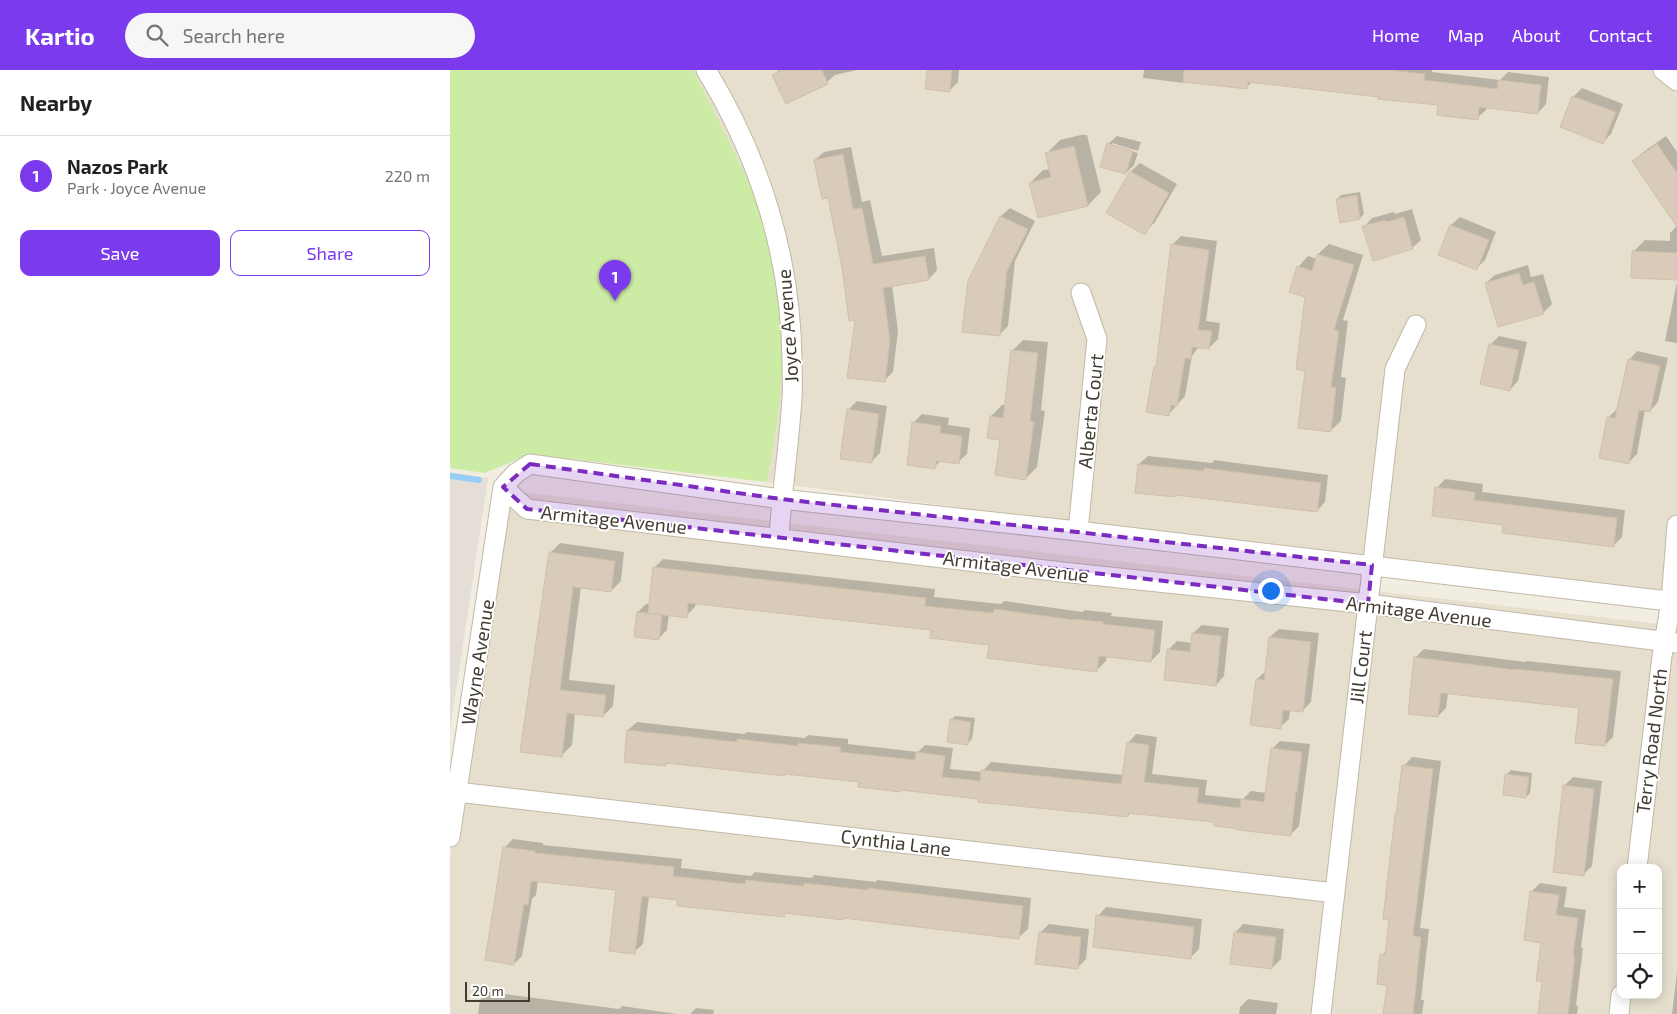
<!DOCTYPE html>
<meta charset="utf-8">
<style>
:root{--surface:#fff;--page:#f6f6f6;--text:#202124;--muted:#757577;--line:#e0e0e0;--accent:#7c3aed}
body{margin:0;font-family:"Exo 2",sans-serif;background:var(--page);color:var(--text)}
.controls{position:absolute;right:15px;bottom:15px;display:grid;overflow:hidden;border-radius:10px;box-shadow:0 2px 12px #0003}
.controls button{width:45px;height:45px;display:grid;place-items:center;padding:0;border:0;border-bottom:1px solid var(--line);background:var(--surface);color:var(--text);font:25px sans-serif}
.scale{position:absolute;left:15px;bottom:12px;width:65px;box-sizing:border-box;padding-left:5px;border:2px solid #443c32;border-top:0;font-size:14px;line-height:18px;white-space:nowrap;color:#443c32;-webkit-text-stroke:4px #fff;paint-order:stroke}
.you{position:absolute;left:820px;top:520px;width:18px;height:18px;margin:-12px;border:4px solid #fff;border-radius:50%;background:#1a73e8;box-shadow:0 0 0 8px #1a73e833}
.badge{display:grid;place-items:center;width:32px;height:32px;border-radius:50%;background:var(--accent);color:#fff;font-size:16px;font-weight:700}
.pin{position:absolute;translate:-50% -41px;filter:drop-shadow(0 1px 2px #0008)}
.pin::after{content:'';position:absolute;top:26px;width:18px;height:15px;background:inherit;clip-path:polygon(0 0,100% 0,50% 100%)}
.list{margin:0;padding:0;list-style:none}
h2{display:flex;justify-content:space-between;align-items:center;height:65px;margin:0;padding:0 20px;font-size:21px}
h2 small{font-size:16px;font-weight:400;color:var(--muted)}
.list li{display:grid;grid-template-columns:32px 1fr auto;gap:15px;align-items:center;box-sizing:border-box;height:80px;padding:0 20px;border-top:1px solid var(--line)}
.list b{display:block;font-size:19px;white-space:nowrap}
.list p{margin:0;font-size:16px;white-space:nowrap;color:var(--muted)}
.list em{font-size:16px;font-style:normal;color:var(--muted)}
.actions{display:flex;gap:10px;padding:15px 20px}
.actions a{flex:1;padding:11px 0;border:1px solid var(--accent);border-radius:10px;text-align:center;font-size:18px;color:var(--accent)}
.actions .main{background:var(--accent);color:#fff}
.icon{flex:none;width:28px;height:28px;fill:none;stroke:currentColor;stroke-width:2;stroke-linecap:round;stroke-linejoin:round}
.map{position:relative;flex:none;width:1227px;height:944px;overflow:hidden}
header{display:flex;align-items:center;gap:30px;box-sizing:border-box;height:70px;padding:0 25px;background:var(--accent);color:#fff}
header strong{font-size:24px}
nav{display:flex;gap:28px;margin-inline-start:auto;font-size:18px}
.search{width:350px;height:45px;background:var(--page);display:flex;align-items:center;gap:12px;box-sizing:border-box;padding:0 18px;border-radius:28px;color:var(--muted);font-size:19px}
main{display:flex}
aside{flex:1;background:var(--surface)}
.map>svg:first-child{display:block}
</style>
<header>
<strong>Kartio</strong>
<div class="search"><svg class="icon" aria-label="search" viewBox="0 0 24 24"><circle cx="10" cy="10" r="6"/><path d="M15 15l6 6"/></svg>Search here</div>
<nav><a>Home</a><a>Map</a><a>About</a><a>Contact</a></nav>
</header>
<main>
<aside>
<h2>Nearby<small></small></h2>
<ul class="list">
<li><span class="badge">1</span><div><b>Nazos Park</b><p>Park · Joyce Avenue</p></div><em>220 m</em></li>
</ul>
<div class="actions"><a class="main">Save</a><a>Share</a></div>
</aside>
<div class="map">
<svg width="1227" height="944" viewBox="0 0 1227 944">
<rect width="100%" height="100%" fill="#f2ede1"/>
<path fill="#e7dfce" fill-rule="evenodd" d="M243 0H1227V532L317 412 327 354 335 272 303 120Z
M54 420 1227 556V944H0V786ZM1171 798H1208V925H1171Z"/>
<path fill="#e4ded7" d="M0 402 38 408 0 661Z"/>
<path fill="#cceba5" d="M0 0H243L303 120 324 189 335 272 327 354 317 412 80 384 35 403 0 398Z"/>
<path fill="#0003" d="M329 0H407L385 5 377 12 336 32 323 5Z
M478 0H509L508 12 500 20Z
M694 0H982V2L1050 10 1058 2 1099 7 1096 34 1088 43 1036 37V40L1027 48 990 34 803 11 796 18 737 11 734 13 693 8Z
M1132 18 1173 34 1161 64 1153 72 1112 57 1124 26Z
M631 65H637L651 122 638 135 580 113 593 100 600 99 597 83 610 70Z
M667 66 691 72 688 81 662 73V76L688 83 684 95 676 103 658 74Z
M1216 66 1227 82V138L1184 91 1192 83Z
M401 77 412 132 420 130 432 186 484 178 487 200 479 209 442 215 448 261 443 302 434 311 406 249 379 126 365 90 374 82Z
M690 93 727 114 705 152 696 161 658 142 681 101Z
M910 122 914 144 910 148 887 129 891 125Z
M560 138 585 151 565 191 558 256 549 265 519 212 551 146Z
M962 139 971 170 962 178 914 157 922 148 944 142 945 144Z
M1010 147 1046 162 1035 190 1026 199 989 184 1001 155Z
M1227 156V209L1183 182 1195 170 1220 171V163Z
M731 166 767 171 756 251 770 253 768 269 759 278 749 277 742 286 735 326 718 345 705 297 707 295 722 175Z
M879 174 913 185 893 250 898 251 891 307 896 308 891 351 880 361 857 299 856 226 848 197 858 186 867 189 868 184Z
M1078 195 1081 207 1093 204 1102 234 1093 243 1036 213 1045 205Z
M1227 212V273L1215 271Z
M1049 266 1077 272 1068 311 1060 320 1031 313 1041 274Z
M573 270 598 272 591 340 595 341 587 397 576 408 541 346 552 335H556L562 281Z
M1187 281 1218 288 1208 332 1200 341 1195 340 1187 384 1178 393 1151 387 1159 347 1167 339 1179 290Z
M407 331 437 336 430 383 421 392 398 340Z
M472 344 499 348 498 355 520 358 517 384 508 392 492 390 484 397 463 353Z
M698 386 762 393 764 390 878 405 875 432 867 441 726 424 724 426 686 421 689 394Z
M995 409 1033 414 1032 422 1175 440 1172 467 1163 476 1055 454 987 418Z
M110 473 174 482 171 511 161 521 131 517 119 610 165 615 163 636 153 646 125 643 122 675 112 685 100 483Z
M213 489 485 519 484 527 551 534 554 531 633 542 634 540 662 543 661 546 713 551 710 582 701 591 657 586 656 591 647 600 482 559 246 533 245 537 236 546 219 544 217 560 208 569 188 542 196 534H200L204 498Z
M752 555 779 558 774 606 766 615 718 580 727 571 743 573V563Z
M829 559 869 563 861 632 852 641 840 639 839 649 830 657 807 609 816 601 820 567Z
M974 579 1075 592 1076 591 1171 601 1163 667 1155 675 1130 637 998 623 996 638 988 646 965 588Z
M505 646 525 648 522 669 518 673 501 650Z
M187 652 294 664 297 662 355 668 358 665 398 669V674L468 682 475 675 503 678 500 699 532 702 541 692 674 705 678 673 686 664 707 667 702 704 757 710 755 725 793 729 801 721 817 723 822 679 830 671 860 674 849 756 840 765 766 751 682 742 678 746 529 728 410 710 337 703 334 705 218 692 216 695 178 660Z
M962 687 991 691 970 858 979 859 971 930H974L972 944H935L938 914 932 885 937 880 954 696Z
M1061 700 1082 703 1080 723 1076 727 1054 724 1057 704Z
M1123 707 1152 711 1142 796 1134 804 1114 716Z
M63 769 93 773V775L232 789 231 798 301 806 305 802 362 808 364 805 426 812 427 810 581 828 578 859 569 867 395 847 393 849 337 842 334 845 199 826 193 874 184 882 167 819 88 811 86 825 82 829 72 886 64 894 55 777Z
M1090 813 1117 817 1114 837 1136 840 1131 877 1133 878 1126 935 1128 936 1127 944H1090L1094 910 1093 871 1082 821Z
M656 837 752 849 749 879 740 888 648 846Z
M599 854 639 859 636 889 627 898 590 863Z
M793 854 834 859 831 889 822 898 785 863Z
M1227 902V944H1222Z
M38 922 169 939 172 936 227 944H28L30 930Z
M798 929 828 933 826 944H789L790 937Z
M246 938 264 940 263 944H240Z"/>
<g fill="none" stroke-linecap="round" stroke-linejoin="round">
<path stroke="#96cff6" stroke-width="6" d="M0 406 29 410"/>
</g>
<path fill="#d8cbb9" stroke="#d0c0a8" d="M332 0H372L378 14 336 34 322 5Z
M477 0H502L500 22 475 19Z
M734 0H939L975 4 974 10 1047 19 1048 10 1091 15 1088 44 1029 37 1028 50 987 45 988 35 928 29 929 27 798 12 797 19 733 12Z
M1122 26 1166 42 1153 74 1110 57Z
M657 73 683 81 676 104 650 97Z
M1207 74 1227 103V157L1182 91Z
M624 76 638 136 588 148 579 113 601 107 595 83Z
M393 84 403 139 412 138 423 194 475 186 479 210 433 218 440 271 435 312 397 308 405 250 399 251 392 197 378 128 372 129 364 90Z
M680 101 719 123 695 165 656 143Z
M907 125 910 149 890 153 886 129Z
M550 146 578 159 557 201 550 266 512 262 518 211Z
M954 147 963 179 923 191 912 156 936 150 937 152Z
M1000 155 1039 170 1027 200 988 185Z
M721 174 759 180 748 260 762 261 759 279 742 277 741 289 735 288 727 336 721 335 719 346 696 342 704 297H706Z
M1182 181 1227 183V210L1181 208Z
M867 184 904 195 884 260 889 261 881 317 886 318 881 362 848 358 855 301 846 299 855 227 839 222 847 196 862 201Z
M1069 203 1073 215 1084 212 1094 244 1048 257 1035 213Z
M1039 274 1069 280 1060 321 1030 314Z
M561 280 588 283 580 351 584 352 576 410 545 405 550 370 537 368 540 346 553 348Z
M1178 289 1210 296 1200 342 1189 340 1179 394 1149 388 1157 347 1165 348Z
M397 339 429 344 422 393 390 389Z
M462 352 491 356 490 363 512 366 509 394 486 391 485 399 457 395Z
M688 394 754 401V398L871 413 867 442 725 425V427L685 423Z
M985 417 1025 422 1024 430 1167 448 1164 477 1052 463 1053 455 982 446Z
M99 482 165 491 161 522 123 517 110 620 156 625 153 647 117 643 112 687 70 682Z
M203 497 476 528 475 536 543 543 544 539 624 550V549L653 552V554L705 560 701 592 649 586 647 602 537 588 539 575 480 568 481 560 238 533 237 548 198 543Z
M187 542 212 545 209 570 184 567Z
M742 563 771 566 766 616 714 610 717 579 740 582Z
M819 567 861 572 853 642 833 640 831 659 800 655 806 609 814 610Z
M964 587 1066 600 1067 599 1163 609 1155 676 1125 673 1129 638 991 623 988 647 958 644Z
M500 649 521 652 518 675 497 672Z
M177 660 287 672V669L348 676V673L391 677 390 682 465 690 466 682 495 686 492 707 530 711 531 700 671 714 677 672 699 675 694 712 749 718 747 733 790 738 791 729 814 732 821 678 852 682 847 722 846 721 841 766 788 760V759L764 756V752L678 743V747L528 732V729L451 720V722L408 717 409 712 335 704V706L216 693V696L174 692Z
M952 695 983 699 963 866 971 867 963 944H933L937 915 927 914 930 884 935 885 939 850 933 849 945 745H946Z
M1055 704 1079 707 1076 728 1053 725Z
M1113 715 1144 719 1134 806 1103 802Z
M53 777 85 781V783L224 797 223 806 295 814 296 810 354 816V813L417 820 418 818 573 836 569 869 393 848V850L335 843 334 847 227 836V830L192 826 185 884 159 881 166 820 81 811 78 835 74 834 64 895 35 890Z
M1080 821 1109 825 1106 845 1128 848 1123 886H1125L1118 944H1088L1092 911H1086L1091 873 1074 870Z
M646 845 744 857 741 889 643 877Z
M589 862 631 867 628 899 585 894Z
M784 862 826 867 822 899 780 894Z"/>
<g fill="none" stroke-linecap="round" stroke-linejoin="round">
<defs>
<path id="minor" d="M256 0C310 88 341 187 342 290 342 303 343 316 342 328 339 375 332 421 329 467
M1213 0 1227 11
M53 417 66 403 80 394 331 429 628 461 1227 532
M53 417 77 439 612 502 918 534 1227 573
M628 461 647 269 631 223
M7 722 885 823
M0 767 53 417
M1187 798 1212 586 1221 531 1227 455
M871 944 945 299 966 255
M1169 944 1171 925"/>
</defs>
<use href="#minor" stroke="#c1b8a6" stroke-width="21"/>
<use href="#minor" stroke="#fff" stroke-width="19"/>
</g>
<path fill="#7b2cbf" fill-opacity="0.2" stroke="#7b2cbf" stroke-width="4" stroke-dasharray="10 6" stroke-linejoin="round" d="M80 394 331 429 922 495 918 534 77 439 53 417Z"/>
<g text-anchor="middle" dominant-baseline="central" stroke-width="4" stroke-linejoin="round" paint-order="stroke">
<g font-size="19" fill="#443c32" stroke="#fff">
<text transform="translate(337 256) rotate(-94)">Joyce Avenue</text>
<text transform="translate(640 341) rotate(-84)">Alberta Court</text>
<text transform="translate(164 449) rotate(6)">Armitage Avenue</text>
<text transform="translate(566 496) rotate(7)">Armitage Avenue</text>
<text transform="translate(969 541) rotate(7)">Armitage Avenue</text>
<text transform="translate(27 592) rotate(-81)">Wayne Avenue</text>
<text transform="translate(910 597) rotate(-83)">Jill Court</text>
<text transform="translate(1201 671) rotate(-83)">Terry Road North</text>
<text transform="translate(446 772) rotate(7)">Cynthia Lane</text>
</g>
</g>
</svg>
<div class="controls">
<button>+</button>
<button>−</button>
<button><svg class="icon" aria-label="locate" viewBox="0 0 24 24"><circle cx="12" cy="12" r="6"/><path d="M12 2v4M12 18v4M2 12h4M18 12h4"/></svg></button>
</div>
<div class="scale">20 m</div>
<div class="you"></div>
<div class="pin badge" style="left:165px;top:231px">1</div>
</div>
</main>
